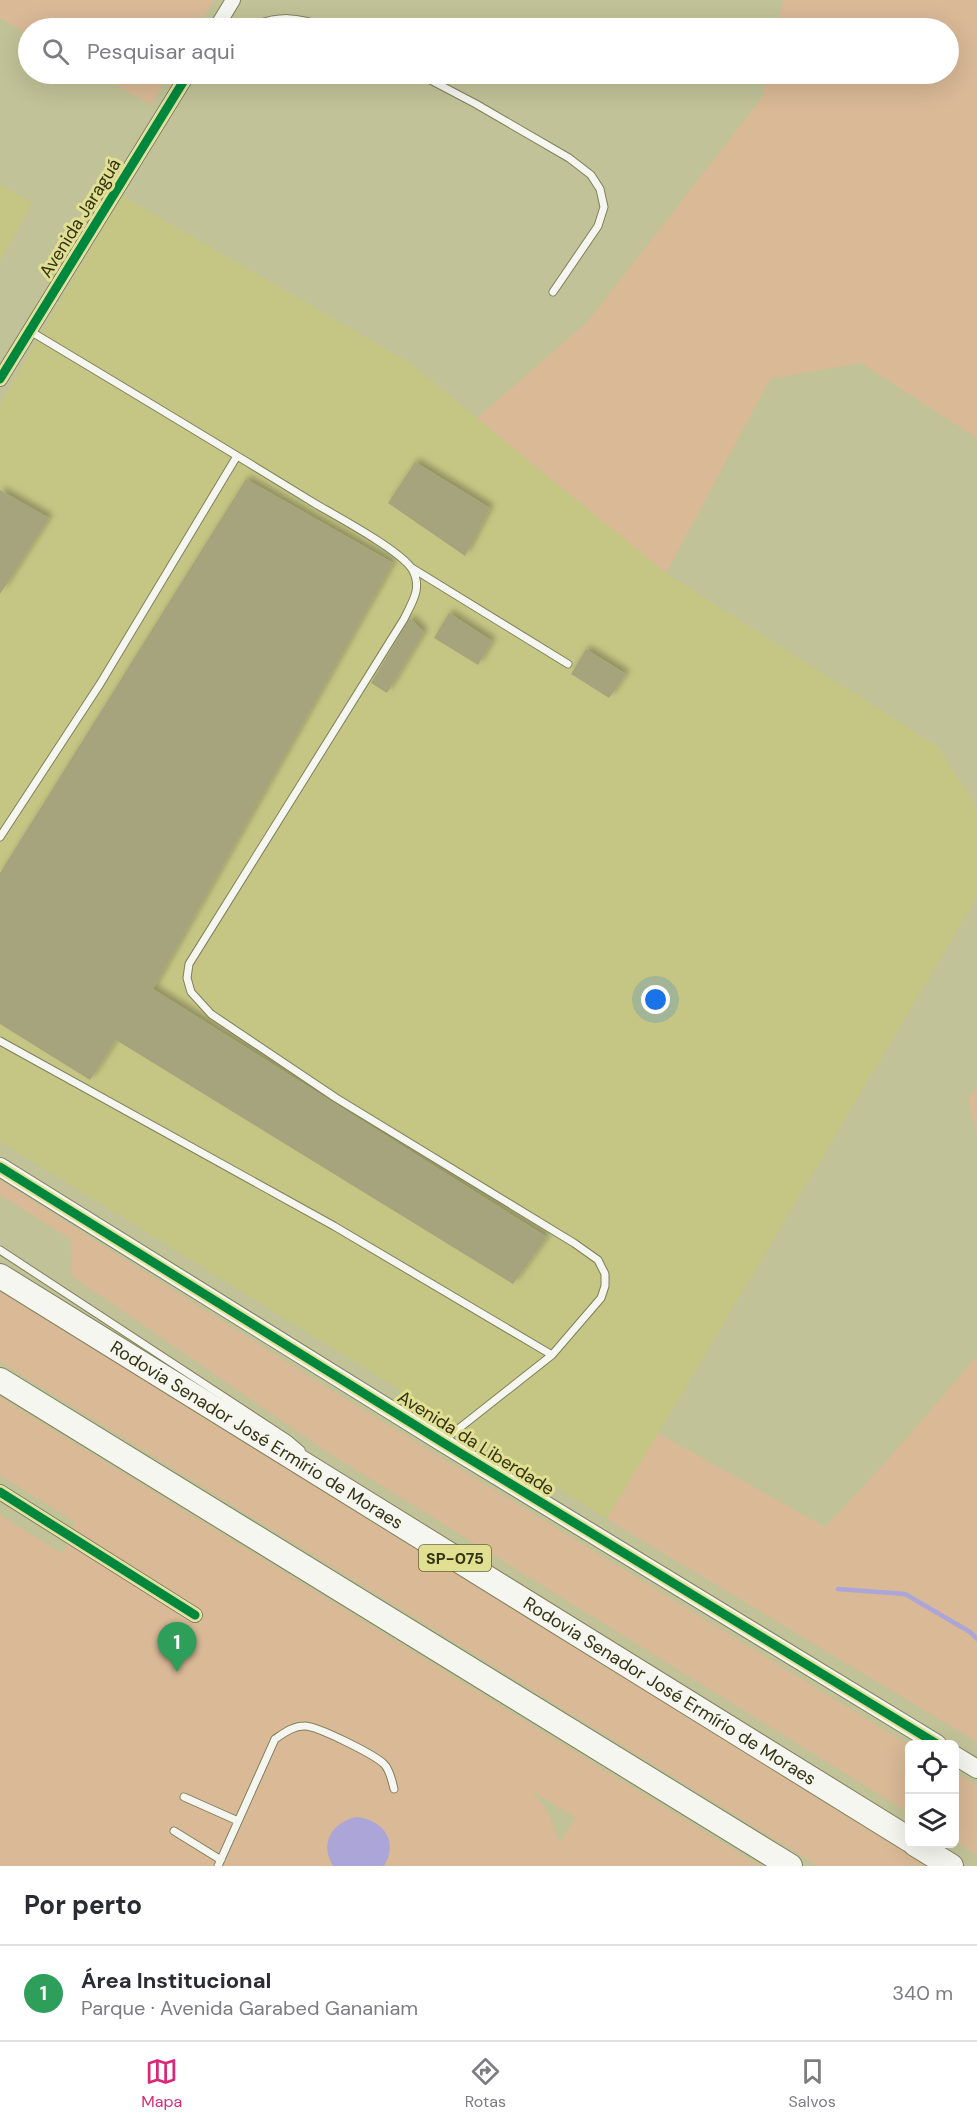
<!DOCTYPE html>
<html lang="pt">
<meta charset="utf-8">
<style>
:root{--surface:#fff;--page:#f7f7f7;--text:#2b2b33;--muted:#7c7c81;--line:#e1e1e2;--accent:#db2777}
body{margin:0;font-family:"DM Sans",sans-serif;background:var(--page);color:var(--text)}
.controls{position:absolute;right:18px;bottom:18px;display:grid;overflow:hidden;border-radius:9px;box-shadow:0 6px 24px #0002}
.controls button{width:54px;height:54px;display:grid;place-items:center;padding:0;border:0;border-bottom:2px solid var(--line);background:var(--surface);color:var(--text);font:30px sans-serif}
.you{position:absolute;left:656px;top:1000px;width:21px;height:21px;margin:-15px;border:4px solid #fff;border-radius:50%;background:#1a73e8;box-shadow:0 0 0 9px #1a73e833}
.badge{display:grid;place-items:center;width:39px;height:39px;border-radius:50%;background:var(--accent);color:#fff;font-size:20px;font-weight:700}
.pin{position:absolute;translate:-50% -50px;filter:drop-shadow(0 2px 3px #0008)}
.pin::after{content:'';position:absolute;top:32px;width:21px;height:18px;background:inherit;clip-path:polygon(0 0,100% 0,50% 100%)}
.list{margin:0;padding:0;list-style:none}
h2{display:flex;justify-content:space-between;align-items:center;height:78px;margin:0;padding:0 24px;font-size:26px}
h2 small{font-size:20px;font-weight:400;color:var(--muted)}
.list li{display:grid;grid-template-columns:39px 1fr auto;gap:18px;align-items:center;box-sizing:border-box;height:96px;padding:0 24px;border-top:2px solid var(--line)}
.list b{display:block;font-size:22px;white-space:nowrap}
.list p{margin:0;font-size:20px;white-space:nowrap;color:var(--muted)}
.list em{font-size:20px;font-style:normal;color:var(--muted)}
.icon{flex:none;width:33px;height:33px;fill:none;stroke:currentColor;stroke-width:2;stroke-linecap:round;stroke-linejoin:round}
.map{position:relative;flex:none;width:977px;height:1866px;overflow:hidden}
.search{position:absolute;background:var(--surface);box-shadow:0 6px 24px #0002;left:18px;right:18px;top:18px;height:66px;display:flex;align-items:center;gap:15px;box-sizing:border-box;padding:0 21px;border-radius:33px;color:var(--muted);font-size:22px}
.sheet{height:174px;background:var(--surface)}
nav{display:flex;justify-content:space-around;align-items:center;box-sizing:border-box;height:84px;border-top:2px solid var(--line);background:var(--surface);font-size:16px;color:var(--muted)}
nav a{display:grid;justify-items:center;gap:3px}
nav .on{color:var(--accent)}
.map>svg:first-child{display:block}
</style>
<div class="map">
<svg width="977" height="1866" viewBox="0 0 977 1866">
<defs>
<filter id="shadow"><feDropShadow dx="4" dy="-4" stdDeviation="3" flood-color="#0004"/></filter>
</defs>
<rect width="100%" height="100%" fill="#c2c298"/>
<path fill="#c6c684" d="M0 184 32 203 0 261Z
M122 196 410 363 666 573 938 747 977 808V897L607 1519 0 1141V404Z"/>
<path fill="#d9b996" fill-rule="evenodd" d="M0 0H214L197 28H28V34L0 18Z
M783 0H977V438L861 363 770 379 666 573 477 418 588 321 762 98 767 74H948V28H777Z
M97 74H170L151 105Z
M977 1086V1135L968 1100Z
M0 1180 315 1380 909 1745V1813L326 1451 72 1276 71 1239 0 1195Z
M0 1288 936 1866H818L0 1362Z
M977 1356V1742L607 1519 658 1433 825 1527 885 1463Z
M0 1397 760 1866H0V1515L63 1554 75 1522 0 1475ZM532 1791 575 1817 560 1843 549 1814Z
M955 1772 977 1786V1855L955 1841Z"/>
<path fill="#aca5d8" d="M357 1817C383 1820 399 1841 384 1866H333C319 1843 332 1822 357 1817Z"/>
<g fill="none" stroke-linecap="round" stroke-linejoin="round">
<path stroke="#aca5d8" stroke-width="4.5" d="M838 1589 905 1594 970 1632 977 1639"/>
</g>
<path fill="#a5a47d" filter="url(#shadow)" d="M415 462 490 508 465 556 388 503Z
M246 479 393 563 153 989 547 1237 513 1284 116 1040 90 1080 0 1024V873Z
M0 490 49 518 0 594Z
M449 613 492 641 478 665 434 638Z
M410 618 424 632 387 693 371 683Z
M586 649 626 674 609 698 571 674Z"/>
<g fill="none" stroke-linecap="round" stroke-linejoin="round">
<defs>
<path id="lane" d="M247 28C279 15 296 16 329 28
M419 74 476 104 569 158 591 175 600 189 604 207 598 226 553 292
M412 568 568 664
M0 837 100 684 237 456
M0 1041 334 1226 552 1355 601 1298 605 1286V1274L598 1260 574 1243 336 1098 211 1014 191 992 187 978 189 964 404 619C412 602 423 588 412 569 400 550 336 516 314 503 220 445 125 388 30 331
M0 1250 288 1439 301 1450
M443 1441 552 1355
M184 1797 238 1821
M174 1831 221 1860
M218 1866 275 1739C284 1733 293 1726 304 1726 316 1725 375 1755 384 1764 390 1770 392 1781 394 1789"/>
<path id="street" d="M216 28 233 0
M0 379 188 74
M0 1492 195 1615"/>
<path id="secondary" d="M0 1167 442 1442 937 1744
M954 1755 977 1769"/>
<g id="highway">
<path id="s1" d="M0 1276 910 1840"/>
<path d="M0 1380 790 1866"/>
<path d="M915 1844 951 1866"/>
</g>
</defs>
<use href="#lane" stroke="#7f7f5c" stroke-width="9"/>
<use href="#street" stroke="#7f7f5c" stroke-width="16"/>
<use href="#secondary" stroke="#7f7f5c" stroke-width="20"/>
<use href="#highway" stroke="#7f7f5c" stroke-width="26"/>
<use href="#lane" stroke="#f6f6f0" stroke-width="7"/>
<use href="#street" stroke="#f6f6f0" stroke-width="14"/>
<use href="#secondary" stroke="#f6f6f0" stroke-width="18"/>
<use href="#highway" stroke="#f6f6f0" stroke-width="24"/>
<defs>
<path id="cycleway" d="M0 379 188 74
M0 1167 442 1442 937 1744
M0 1492 195 1615"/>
</defs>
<use href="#cycleway" stroke="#e1e092" stroke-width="13"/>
<use href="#cycleway" stroke="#00873e" stroke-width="9"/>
</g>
<g text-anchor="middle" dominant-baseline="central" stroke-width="6" stroke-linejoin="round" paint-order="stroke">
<rect fill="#e1e092" stroke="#686739" stroke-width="1.5" x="419" y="1545" width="72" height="26" rx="4.5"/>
<g font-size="16" font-weight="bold" fill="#343313">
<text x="455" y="1558">SP-075</text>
</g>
<g font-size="18" fill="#343313" stroke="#e1e092">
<text transform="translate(80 218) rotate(-58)">Avenida Jaraguá</text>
<text stroke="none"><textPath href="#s1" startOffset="302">Rodovia Senador José Ermírio de Moraes</textPath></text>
<text transform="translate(476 1443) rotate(32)">Avenida da Liberdade</text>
<text stroke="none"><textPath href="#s1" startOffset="788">Rodovia Senador José Ermírio de Moraes</textPath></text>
</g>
</g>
</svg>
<div class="controls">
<button><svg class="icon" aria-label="locate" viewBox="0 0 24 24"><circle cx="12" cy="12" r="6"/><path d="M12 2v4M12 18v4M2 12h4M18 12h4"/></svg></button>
<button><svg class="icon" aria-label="layers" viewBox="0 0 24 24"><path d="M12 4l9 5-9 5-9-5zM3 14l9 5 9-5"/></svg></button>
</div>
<div class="you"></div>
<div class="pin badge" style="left:177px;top:1672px;background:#2e9e5b">1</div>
<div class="search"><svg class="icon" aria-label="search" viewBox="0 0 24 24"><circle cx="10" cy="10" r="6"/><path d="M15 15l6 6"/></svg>Pesquisar aqui</div>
</div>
<section class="sheet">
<h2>Por perto<small></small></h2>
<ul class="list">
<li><span class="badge" style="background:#2e9e5b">1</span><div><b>Área Institucional</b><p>Parque · Avenida Garabed Gananiam</p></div><em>340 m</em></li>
</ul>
</section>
<nav>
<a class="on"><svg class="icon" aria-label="map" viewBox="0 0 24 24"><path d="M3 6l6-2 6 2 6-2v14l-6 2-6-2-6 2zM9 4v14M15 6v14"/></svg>Mapa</a>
<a><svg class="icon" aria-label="directions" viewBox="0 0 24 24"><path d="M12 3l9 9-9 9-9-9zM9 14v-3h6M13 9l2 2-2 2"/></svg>Rotas</a>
<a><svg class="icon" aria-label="saved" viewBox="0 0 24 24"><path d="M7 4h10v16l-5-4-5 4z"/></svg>Salvos</a>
</nav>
